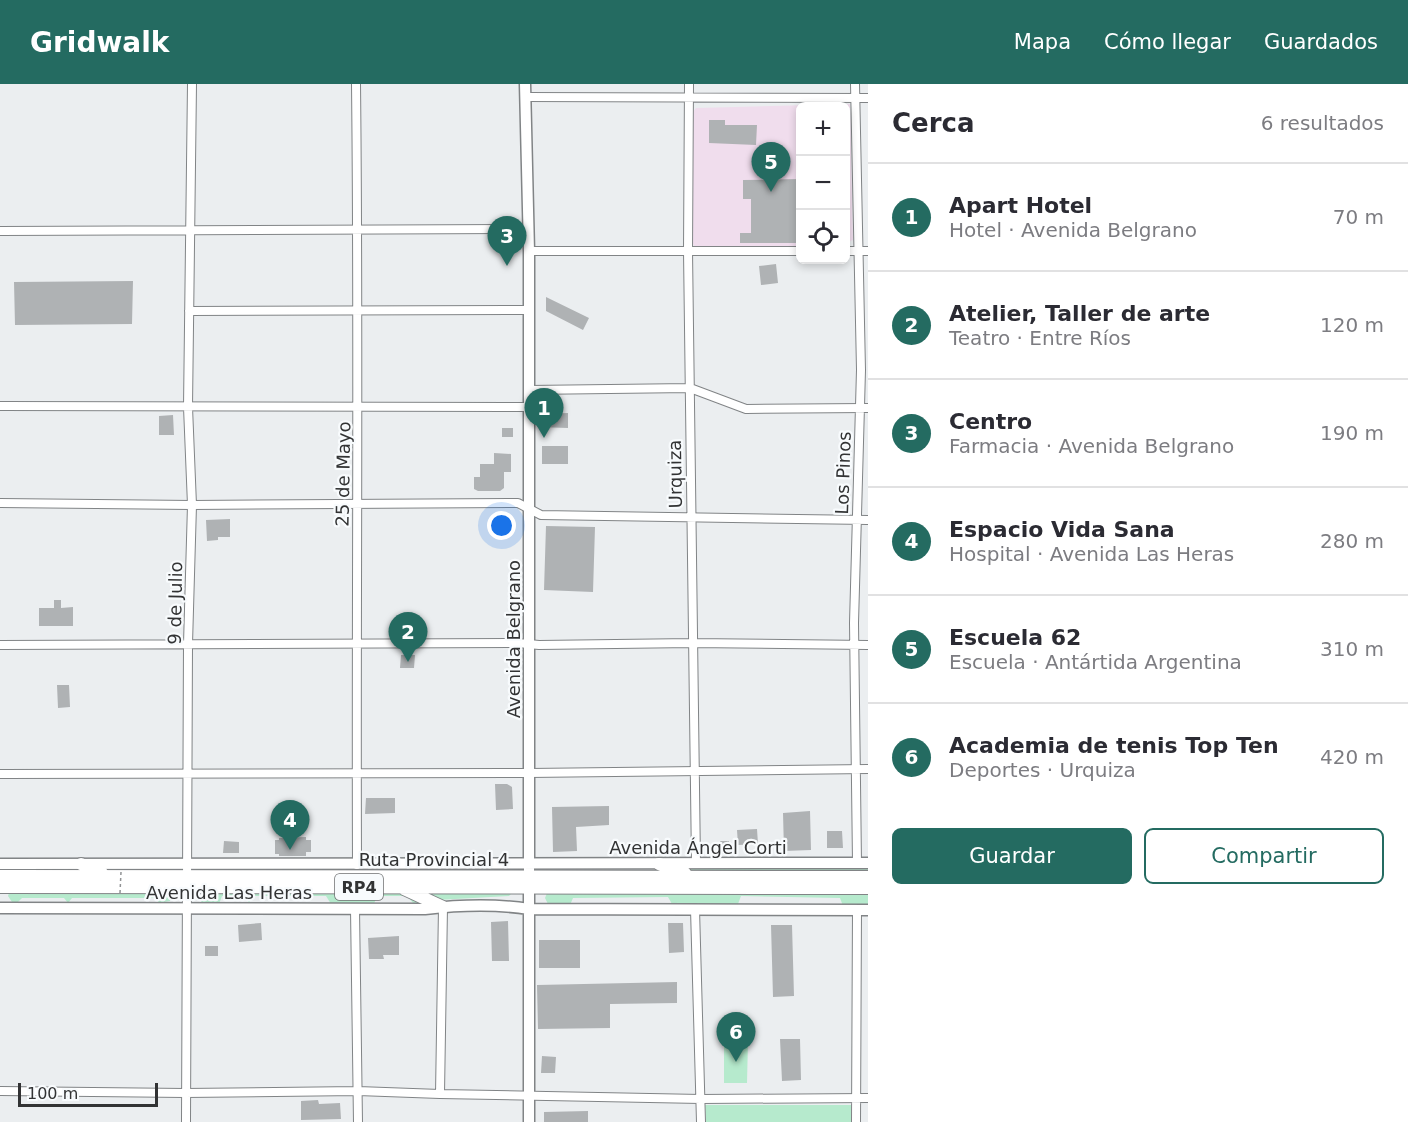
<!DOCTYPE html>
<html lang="es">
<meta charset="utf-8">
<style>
:root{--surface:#fff;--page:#f2f2f3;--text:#2b2b33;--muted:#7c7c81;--line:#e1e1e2;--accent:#246b61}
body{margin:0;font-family:"DejaVu Sans",sans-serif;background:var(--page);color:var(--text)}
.controls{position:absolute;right:18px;top:18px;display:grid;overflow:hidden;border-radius:9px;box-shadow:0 3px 9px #0003}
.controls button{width:54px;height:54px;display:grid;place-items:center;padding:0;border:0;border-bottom:2px solid var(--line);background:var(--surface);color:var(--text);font:30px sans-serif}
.scale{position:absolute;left:18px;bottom:15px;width:140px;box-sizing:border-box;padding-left:6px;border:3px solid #323334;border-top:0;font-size:16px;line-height:21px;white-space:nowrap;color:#323334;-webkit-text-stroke:4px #f8fbfd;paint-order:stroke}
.you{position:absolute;left:502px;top:442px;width:21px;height:21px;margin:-15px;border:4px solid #fff;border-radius:50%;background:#1a73e8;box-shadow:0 0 0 9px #1a73e833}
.badge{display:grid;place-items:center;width:39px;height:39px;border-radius:50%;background:var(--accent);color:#fff;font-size:20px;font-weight:700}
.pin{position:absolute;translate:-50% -50px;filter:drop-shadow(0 2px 3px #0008)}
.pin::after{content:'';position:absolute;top:32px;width:21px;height:18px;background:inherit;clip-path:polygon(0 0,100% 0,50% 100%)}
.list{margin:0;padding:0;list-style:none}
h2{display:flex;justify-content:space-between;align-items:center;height:78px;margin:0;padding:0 24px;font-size:26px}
h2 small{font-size:20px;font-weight:400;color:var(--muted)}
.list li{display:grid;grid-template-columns:39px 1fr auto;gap:18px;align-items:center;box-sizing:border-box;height:108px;padding:0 24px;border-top:2px solid var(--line)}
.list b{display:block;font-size:22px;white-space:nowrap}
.list p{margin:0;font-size:20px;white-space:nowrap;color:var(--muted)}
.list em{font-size:20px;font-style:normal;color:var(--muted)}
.actions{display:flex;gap:12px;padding:18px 24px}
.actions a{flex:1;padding:14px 0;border:2px solid var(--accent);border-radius:9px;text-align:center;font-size:21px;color:var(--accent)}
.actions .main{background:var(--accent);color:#fff}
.icon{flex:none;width:33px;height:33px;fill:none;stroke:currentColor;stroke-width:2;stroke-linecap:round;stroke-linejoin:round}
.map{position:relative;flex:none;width:868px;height:1038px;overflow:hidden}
header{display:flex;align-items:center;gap:36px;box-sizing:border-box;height:84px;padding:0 30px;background:var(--accent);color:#fff}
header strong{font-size:28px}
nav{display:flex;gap:33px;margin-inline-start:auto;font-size:21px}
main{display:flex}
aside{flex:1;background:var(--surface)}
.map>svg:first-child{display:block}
</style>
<header>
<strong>Gridwalk</strong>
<nav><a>Mapa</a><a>Cómo llegar</a><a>Guardados</a></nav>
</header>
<main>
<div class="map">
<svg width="868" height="1038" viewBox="0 0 868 1038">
<rect width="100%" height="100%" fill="#ebeef0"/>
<path fill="#f0dded" d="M850 20 853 156 846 159V22H800V162L695 163 691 157 692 29 696 24Z"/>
<path fill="#b6eacd" d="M681 784H868V790L698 789Z
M201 785H504L494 788 201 786Z
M404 807 424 820H414L407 812H377L374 820H331L326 812H251L249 820 247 812H222L219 820H203L201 817 203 808Z
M428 807 510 808 511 810 509 812 437 816 427 811Z
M868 807V821L843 822 840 814 741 812 738 820H672L668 813 573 814 570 821 548 820 545 814 547 809Z
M9 809H169L171 814 170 817 159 819 156 814H72L68 819 64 814H22L18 818H12L8 812Z
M724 957H748L747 999H724Z
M705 1021H851V1038H706Z"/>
<path fill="#afb2b4" d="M709 36H725V41H757L756 61 709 59Z
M801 95 800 159H740V149H751V115H743V96Z
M776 180 778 199 761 201 759 182Z
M133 197 132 240 15 241 14 198Z
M546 213 589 234 583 246 546 227Z
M568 329V344L537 343V330Z
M173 331 174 351H159V332Z
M502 344H513V353H502Z
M542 362H568V380H542Z
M494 369 511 370V388H504V404L500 407H478L474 405V393H480V380H494Z
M230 435V453H218V456L207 457 206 436Z
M546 442 595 443 593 508 544 506Z
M54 516H61V524L73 523V542H39V524H54Z
M401 571H415L414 584H400Z
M57 601H69L70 623 58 624Z
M495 700H507L512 703 513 725 496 726Z
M366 714H395V729L365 730Z
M609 722V741L576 743 577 767 553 768 552 723Z
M810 727 811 766 784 767 783 729Z
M757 745 758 760 738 761 737 746Z
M827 747H842L843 764H827Z
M306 753V756H311V768H306V772H279V770H275V756H279V754Z
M224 757 239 758V769H223Z
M720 757H729V770H721Z
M508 837 509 877H492L491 838Z
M261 839 262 856 239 858 238 841Z
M668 839H683L684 868 669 869Z
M771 841H792L794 912 773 913Z
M399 852V871H383L384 875H369L368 854Z
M539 856H580V884H539Z
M205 862H218V872H205Z
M677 898V919L610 920V944L538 945 537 901Z
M780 955H800L801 996 782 997Z
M542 972 556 973 555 989H541Z
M318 1016 319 1020 340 1019 341 1035 301 1036V1017Z
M588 1027V1038H544V1028Z"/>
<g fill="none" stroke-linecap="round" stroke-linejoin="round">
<defs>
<path id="street" d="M356 0C359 260 356 520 357 781
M689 0 688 167 696 780
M855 0 861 286 854 539 857 779
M526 13 868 14
M0 147 528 145
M529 167H800
M846 167H868
M189 227 529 226
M529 306 690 304 746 325 868 324
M0 322 529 323
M0 419 192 421 518 419 541 431 868 436
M0 561 518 559 539 561 692 559 868 561
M0 690 529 689 868 685
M355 825 358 1038
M695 825 701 1038
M0 1007 185 1009 358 1007 440 1010 701 1015 868 1014
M440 1010 443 823
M186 1038 188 560 192 421 188 323 192 0
M856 1038 857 826"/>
<path id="secondary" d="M525 0 529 167V1038
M0 780 868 779
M0 824 425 825C459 821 496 820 529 825L868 826"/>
<path id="primary" d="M81 780 102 789
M659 780 685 789
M0 792 868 793
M0 803 868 804
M404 805 443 823"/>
</defs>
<use href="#street" stroke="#818486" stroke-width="10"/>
<use href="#secondary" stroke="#818486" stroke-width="13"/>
<use href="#primary" stroke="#818486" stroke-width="14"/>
<use href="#street" stroke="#fff" stroke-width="8"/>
<use href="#secondary" stroke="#fff" stroke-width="10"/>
<use href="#primary" stroke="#fff" stroke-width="12"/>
<path stroke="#919395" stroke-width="1.5" stroke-dasharray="3 3" stroke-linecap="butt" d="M120 809 121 788"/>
</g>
<g text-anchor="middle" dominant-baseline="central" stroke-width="4.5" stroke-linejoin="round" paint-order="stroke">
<rect fill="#f8fbfd" stroke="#6d6f70" stroke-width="1.5" x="335" y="790" width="48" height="26" rx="4.5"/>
<g font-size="16" font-weight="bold" fill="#323334">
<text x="359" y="803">RP4</text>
</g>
<g font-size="18" fill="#323334" stroke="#f8fbfd">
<text transform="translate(843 389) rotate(-88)">Los Pinos</text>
<text transform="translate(343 390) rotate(-89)">25 de Mayo</text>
<text transform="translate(675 390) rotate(-91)">Urquiza</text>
<text transform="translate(175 519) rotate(-89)">9 de Julio</text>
<text transform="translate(513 555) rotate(-90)">Avenida Belgrano</text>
<text x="698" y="763">Avenida Ángel Corti</text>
<text x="434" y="775">Ruta Provincial 4</text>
<text x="229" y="808">Avenida Las Heras</text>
</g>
</g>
</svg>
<div class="controls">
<button>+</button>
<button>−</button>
<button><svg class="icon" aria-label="locate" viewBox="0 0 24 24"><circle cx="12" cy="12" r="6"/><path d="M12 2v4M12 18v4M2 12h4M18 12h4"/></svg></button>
</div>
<div class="scale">100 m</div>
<div class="you"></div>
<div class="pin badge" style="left:544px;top:354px">1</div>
<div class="pin badge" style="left:408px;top:578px">2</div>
<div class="pin badge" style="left:507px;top:182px">3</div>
<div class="pin badge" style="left:290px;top:766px">4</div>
<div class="pin badge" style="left:771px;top:108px">5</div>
<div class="pin badge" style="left:736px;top:978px">6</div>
</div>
<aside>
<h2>Cerca<small>6 resultados</small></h2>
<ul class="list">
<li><span class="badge">1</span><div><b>Apart Hotel</b><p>Hotel · Avenida Belgrano</p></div><em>70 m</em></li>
<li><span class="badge">2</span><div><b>Atelier, Taller de arte</b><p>Teatro · Entre Ríos</p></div><em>120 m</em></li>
<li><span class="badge">3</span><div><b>Centro</b><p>Farmacia · Avenida Belgrano</p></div><em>190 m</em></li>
<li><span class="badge">4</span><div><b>Espacio Vida Sana</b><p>Hospital · Avenida Las Heras</p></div><em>280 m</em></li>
<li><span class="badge">5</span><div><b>Escuela 62</b><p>Escuela · Antártida Argentina</p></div><em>310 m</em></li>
<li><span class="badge">6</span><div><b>Academia de tenis Top Ten</b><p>Deportes · Urquiza</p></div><em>420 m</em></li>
</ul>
<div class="actions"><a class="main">Guardar</a><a>Compartir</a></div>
</aside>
</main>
